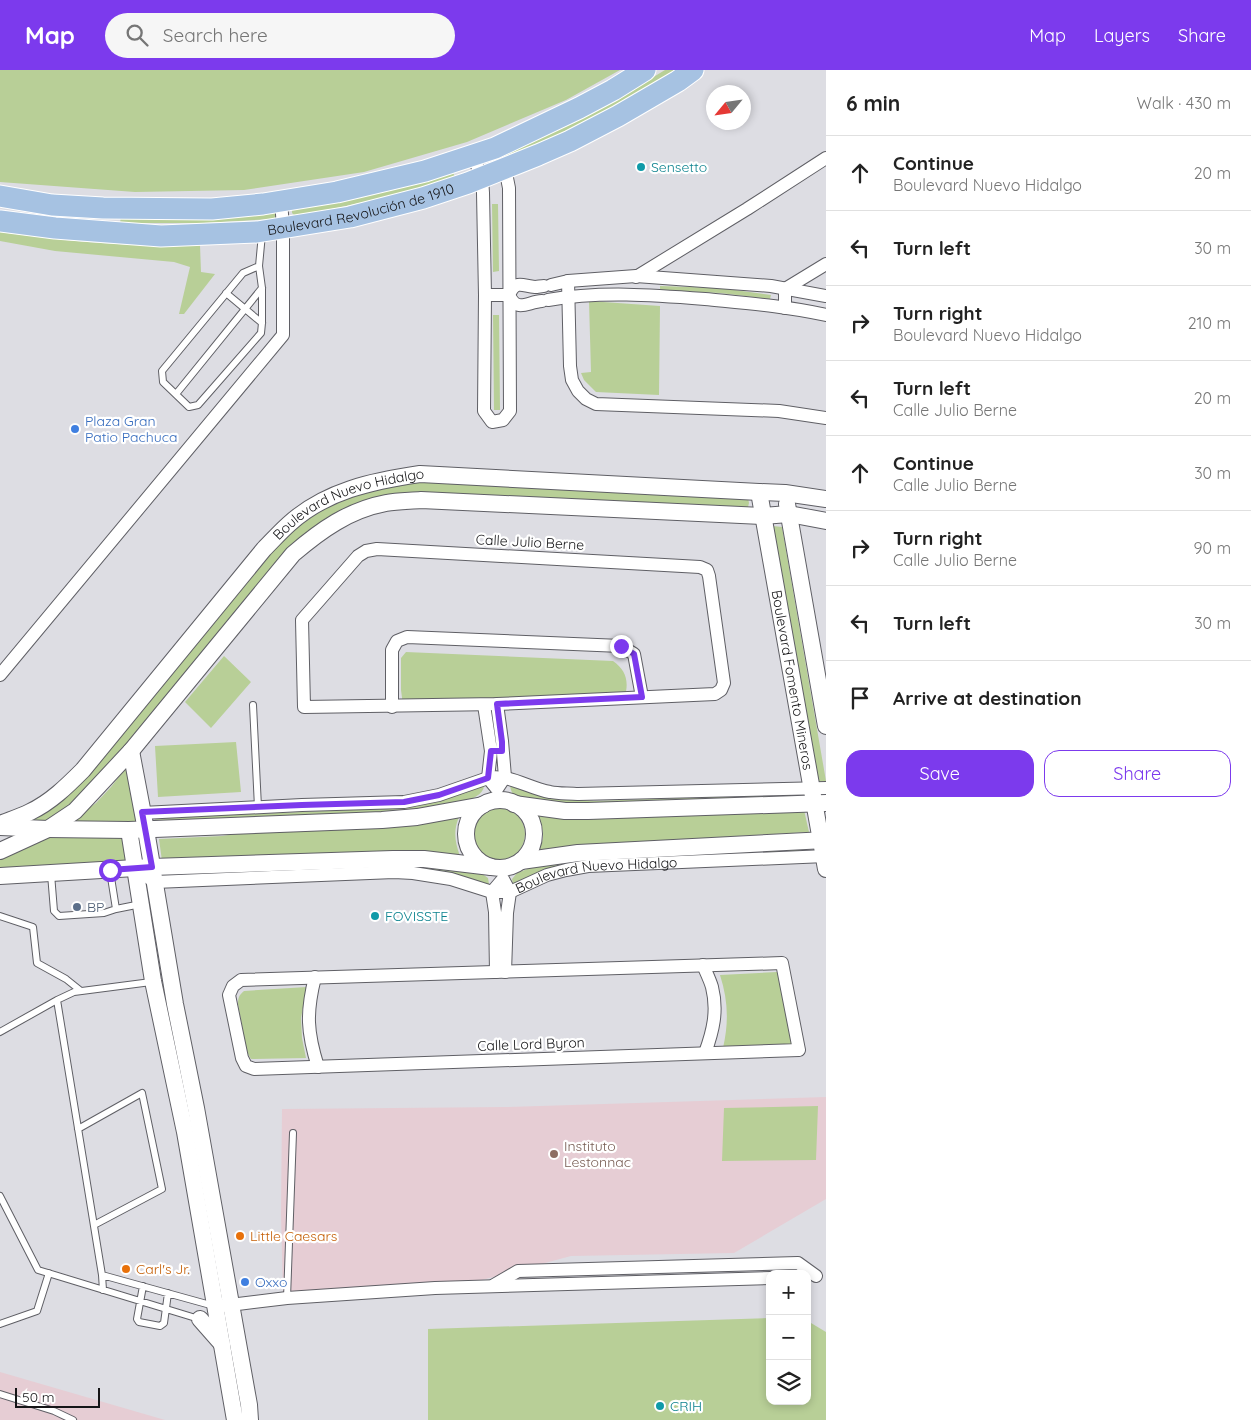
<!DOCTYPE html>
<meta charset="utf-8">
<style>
:root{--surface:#fff;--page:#f6f6f6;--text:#222;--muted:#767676;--line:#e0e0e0;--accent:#7c3aed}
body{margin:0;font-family:Quicksand,sans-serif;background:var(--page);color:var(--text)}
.controls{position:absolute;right:15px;bottom:15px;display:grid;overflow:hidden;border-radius:10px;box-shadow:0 2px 8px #0003}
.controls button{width:45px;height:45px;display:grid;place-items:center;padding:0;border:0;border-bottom:1px solid var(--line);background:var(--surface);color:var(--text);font:25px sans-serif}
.compass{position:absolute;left:706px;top:15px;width:45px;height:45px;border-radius:50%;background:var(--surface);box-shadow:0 2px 8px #0003;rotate:241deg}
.scale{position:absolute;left:15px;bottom:12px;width:85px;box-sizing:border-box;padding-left:5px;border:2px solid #151517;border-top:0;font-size:14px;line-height:18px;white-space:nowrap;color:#151517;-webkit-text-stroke:4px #fff;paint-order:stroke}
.stop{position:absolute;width:15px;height:15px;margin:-11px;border:4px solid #7c3aed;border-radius:50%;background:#fff}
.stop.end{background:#7c3aed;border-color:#fff;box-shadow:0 1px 5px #0008}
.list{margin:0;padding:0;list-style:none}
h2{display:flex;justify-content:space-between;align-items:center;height:65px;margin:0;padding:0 20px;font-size:21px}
h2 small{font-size:16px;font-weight:400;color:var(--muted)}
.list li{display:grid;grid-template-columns:32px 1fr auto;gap:15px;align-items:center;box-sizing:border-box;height:75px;padding:0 20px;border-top:1px solid var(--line)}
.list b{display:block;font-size:19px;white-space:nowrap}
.list p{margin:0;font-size:16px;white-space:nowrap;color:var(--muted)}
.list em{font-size:16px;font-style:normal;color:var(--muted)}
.actions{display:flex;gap:10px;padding:15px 20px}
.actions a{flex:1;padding:11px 0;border:1px solid var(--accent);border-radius:15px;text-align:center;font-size:18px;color:var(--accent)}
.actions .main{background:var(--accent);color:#fff}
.icon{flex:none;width:28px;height:28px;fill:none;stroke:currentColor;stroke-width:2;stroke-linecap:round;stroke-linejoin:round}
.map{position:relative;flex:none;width:826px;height:1350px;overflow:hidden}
header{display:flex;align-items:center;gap:30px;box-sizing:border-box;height:70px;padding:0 25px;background:var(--accent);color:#fff}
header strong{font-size:24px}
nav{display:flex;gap:28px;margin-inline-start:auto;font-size:18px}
.search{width:350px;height:45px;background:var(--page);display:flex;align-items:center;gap:12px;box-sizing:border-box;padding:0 18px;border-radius:28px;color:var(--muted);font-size:19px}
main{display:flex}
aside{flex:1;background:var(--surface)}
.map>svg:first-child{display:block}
</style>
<header>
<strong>Map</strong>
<div class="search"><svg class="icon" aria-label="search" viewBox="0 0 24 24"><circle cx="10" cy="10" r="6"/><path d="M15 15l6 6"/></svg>Search here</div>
<nav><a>Map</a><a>Layers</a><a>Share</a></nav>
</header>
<main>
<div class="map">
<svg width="826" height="1350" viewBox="0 0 826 1350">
<rect width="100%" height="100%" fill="#dddde3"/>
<path fill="#e6cdd4" d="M826 1027V1129L734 1183 571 1186 482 1210 283 1227 281 1143 282 1039 506 1037Z
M0 1302 165 1350H0Z"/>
<path fill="#b8cf97" d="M0 0H620L566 30 467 72 364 102 244 120 135 122 0 112Z
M665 0H677L635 26 566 63 504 88H502L500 85 632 20Z
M452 100 455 107C404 125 352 135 300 145H294L292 143V140Z
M492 134H498L499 201 493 202Z
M272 142 276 143V147L272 149 204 153H120L121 146Z
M0 162C67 171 132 178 200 175L201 202 215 204 184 244H179L190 197 174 192 55 181 0 171Z
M660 216 720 218 771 225 770 229 720 223 660 220Z
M589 231 660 236 659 325 596 322 584 310 581 303 591 302Z
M493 245H499L500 340H494Z
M416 412 748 428 749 433 748 437 742 439 449 425 336 445 84 726 46 754 18 755 43 742 265 488 309 446 358 422Z
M773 456 782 457 826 711 818 712Z
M406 582 613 591C626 600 629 611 625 626L403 635 401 620V588Z
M224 586 251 612 211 658 185 632Z
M236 672 241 722 158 727 155 676Z
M128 695 137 754H67L96 733 111 717Z
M484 715C485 733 434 739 420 741L158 753 154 750 157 748 396 738 419 736Z
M510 715 564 729 594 731 791 724V729L568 735 520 728C513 725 511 723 510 715Z
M473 764a26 26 0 1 1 52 0a26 26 0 1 1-52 0Z
M804 740 809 762 738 766 538 782C546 765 544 761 536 743Z
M459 747C453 761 455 772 460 786L162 791 159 769 222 766 266 759Z
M52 765 117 766 123 770 127 793 0 798V787L29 777Z
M799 779 800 783 588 792 518 814H513L512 809 517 803 530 798 558 791Z
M397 794 481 803 488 808 489 814 485 815 456 806 165 807 164 802Z
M777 902 781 907 792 971 791 974 785 976 723 978C729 952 728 930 720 905Z
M307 917 301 948 302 968 306 988 251 989 247 982 238 934C238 928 239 925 244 921Z
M818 1036 816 1090 722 1091 724 1038Z
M770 1248V1331H807V1252L811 1253 826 1262V1350H428V1259Z"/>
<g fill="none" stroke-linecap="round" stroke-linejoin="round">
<defs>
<path id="service" d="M259 196 243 203 162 301 163 312 189 337 198 335 261 263 262 253V218L259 196 262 164
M226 223 262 253
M176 324 262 218
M253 635 258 737
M110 801 116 839
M51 804 54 841 59 846 104 843 116 839 141 834
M0 846 33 857 37 893 66 909 81 921
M57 930 74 922 151 912
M0 962 57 930 102 1205 214 1236
M78 1059 142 1023 162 1119 94 1155
M0 1126 38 1200 199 1249
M102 1205 103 1220
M143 1216 137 1249 139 1252 160 1256 164 1253 168 1223
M287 1228 293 1063
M0 1254 37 1241 49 1203
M0 1324 54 1341 73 1350"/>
<g id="minor">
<path d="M473 86 482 108 483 123 485 225 484 341 492 352 503 350 510 341 509 118 505 98 503 94"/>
<path d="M636 207 747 139 826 88"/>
<path d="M568 211 570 296 572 310 578 321 586 329 596 334 779 341 826 348"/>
<path d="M551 215 568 211 636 206 771 216 826 226"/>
<path d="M485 225H509"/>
<path d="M548 230C600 221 653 225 705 229 745 233 786 236 826 245"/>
<path d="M542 231C527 232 517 243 509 225 516 209 522 216 535 217 538 217 541 216 544 216"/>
<path d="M785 238V219L826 194"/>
<path d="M377 479 700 497 707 500 709 506 724 613 721 620 715 624 497 634 304 637 302 550 358 486 366 481Z"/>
<path d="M0 605 283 265V158L281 130"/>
<path d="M484 635 491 681 488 708 497 719 505 707 502 671 497 634"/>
<path d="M392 637V580L397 571 407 567 621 576 634 584 642 627"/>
<path d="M142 743 302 735 404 732 439 725 488 708C510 704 528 718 550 722 559 724 569 723 578 724L826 718"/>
<path id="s1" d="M135 799 155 812 394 802 413 803 451 809 492 822H510L547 805 566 800 588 796 826 786"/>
<path d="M782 893 799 980 254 999 246 996 242 988 229 925 233 916 241 910Z"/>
<path d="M703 895C706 902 710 910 712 917 718 941 713 961 705 983"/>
<path d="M496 902 495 842 492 822 503 809 510 822 507 843 505 902"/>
<path d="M315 907C306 943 307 962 318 997"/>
<path d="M494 1215 518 1201 798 1193 816 1206"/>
<path d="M222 1236 287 1228 435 1218 770 1208"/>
</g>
<g id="tertiary">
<path id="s2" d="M759 422 826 799"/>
<path d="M787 434 826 656"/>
<path d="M131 681 146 760 175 934 196 1038 249 1335 250 1350"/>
<circle cx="500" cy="764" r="34"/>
<path d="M514 734 565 741H588L826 733"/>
<path id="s3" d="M0 754C10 750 20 747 30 742 51 732 67 716 83 700L264 479C272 471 280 462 289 454 325 421 372 411 420 404L759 422 785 423 826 429"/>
<path d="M0 757 48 759 129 760 382 750 417 747 483 735"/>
<path d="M129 760 153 911 185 1062 235 1350"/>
<path d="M0 781 48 759 75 741 131 681 293 484C321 460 349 440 386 433 397 431 409 431 421 430L762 446 789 444 826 451"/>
<path d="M521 791 578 783 826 770"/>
<path d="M0 806 152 797 393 789H424L491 797"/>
<path d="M200 1249 222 1274"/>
</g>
<g id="primary">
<path d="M0 126 52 135 103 138 212 139 263 134 337 122 425 101 495 78 579 38 613 20 645 0"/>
<path id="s4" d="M0 151 55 158 161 166 257 162 350 147 423 128 468 113 538 85 570 71 618 46 678 11 693 0"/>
</g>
</defs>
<use href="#service" stroke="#5f5f65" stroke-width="8"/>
<use href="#minor" stroke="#5f5f65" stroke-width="14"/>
<use href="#tertiary" stroke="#5f5f65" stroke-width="18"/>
<use href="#primary" stroke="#fff" stroke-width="23"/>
<use href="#service" stroke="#fff" stroke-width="6"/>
<use href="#minor" stroke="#fff" stroke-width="12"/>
<use href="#tertiary" stroke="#fff" stroke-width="16"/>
<use href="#primary" stroke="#a6c2e2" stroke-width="21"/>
</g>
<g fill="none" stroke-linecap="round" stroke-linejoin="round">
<path stroke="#7c3aed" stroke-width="6" d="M110 800 152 797 142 742 302 735 404 732 439 725 488 708 491 681H502V672L497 634 642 627 634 584 621 576"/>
</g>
<g fill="#0f9aa8" stroke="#fff" stroke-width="2">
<circle cx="641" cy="97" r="5"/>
<circle cx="375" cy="846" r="5"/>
<circle cx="660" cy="1336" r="5"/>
</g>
<g fill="#3f7fe0" stroke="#fff" stroke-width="2">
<circle cx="75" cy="359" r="5"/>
<circle cx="245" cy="1212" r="5"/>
</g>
<circle fill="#5c6f8a" stroke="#fff" stroke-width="2" cx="77" cy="837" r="5"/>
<circle fill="#8d6e63" stroke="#fff" stroke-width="2" cx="554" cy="1084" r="5"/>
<g fill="#e8710a" stroke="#fff" stroke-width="2">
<circle cx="240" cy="1166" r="5"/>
<circle cx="126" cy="1199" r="5"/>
</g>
<g text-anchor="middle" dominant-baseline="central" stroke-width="4.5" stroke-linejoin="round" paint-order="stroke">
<g font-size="14" fill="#0d838f" stroke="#fff" text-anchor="start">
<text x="651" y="97">Sensetto</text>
<text x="385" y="846">FOVISSTE</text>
<text x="670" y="1336">CRIH</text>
</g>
<g font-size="14" fill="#151517" stroke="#fff">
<text stroke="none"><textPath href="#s4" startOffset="364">Boulevard Revolución de 1910</textPath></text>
<text stroke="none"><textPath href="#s3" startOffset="485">Boulevard Nuevo Hidalgo</textPath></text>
<text transform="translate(530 472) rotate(3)">Calle Julio Berne</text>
<text stroke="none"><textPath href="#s2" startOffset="191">Boulevard Fomento Mineros</textPath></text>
<text stroke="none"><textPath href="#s1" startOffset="471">Boulevard Nuevo Hidalgo</textPath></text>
<text transform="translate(531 974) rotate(-2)">Calle Lord Byron</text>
</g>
<g font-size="14" fill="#366cbe" stroke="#fff" text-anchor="start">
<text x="85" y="351">Plaza Gran<tspan x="85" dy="16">Patio Pachuca</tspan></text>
<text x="255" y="1212">Oxxo</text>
</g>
<g font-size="14" fill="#4e5e75" stroke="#fff" text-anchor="start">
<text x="87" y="837">BP</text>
</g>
<g font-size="14" fill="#785e54" stroke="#fff" text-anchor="start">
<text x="564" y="1076">Instituto<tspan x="564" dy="16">Lestonnac</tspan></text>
</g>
<g font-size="14" fill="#c56008" stroke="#fff" text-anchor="start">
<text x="250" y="1166">Little Caesars</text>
<text x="136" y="1199">Carl's Jr.</text>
</g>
</g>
</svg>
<div class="controls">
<button>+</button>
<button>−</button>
<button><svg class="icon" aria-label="layers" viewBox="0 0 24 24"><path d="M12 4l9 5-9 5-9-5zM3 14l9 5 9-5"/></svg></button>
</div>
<svg class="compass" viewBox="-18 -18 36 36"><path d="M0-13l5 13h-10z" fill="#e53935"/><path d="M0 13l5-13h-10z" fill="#767676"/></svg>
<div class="scale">50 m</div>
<div class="stop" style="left:110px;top:800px"></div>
<div class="stop end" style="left:621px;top:576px"></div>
</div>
<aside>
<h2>6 min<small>Walk · 430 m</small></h2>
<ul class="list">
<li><svg class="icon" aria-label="ahead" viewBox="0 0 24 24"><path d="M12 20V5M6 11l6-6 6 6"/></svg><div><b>Continue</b><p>Boulevard Nuevo Hidalgo</p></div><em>20 m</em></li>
<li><svg class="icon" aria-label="left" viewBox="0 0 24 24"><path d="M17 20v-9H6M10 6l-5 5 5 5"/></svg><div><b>Turn left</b></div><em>30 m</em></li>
<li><svg class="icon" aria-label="right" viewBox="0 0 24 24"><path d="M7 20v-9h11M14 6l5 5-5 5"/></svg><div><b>Turn right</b><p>Boulevard Nuevo Hidalgo</p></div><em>210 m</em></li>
<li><svg class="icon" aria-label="left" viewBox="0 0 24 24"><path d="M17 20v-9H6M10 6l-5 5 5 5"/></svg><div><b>Turn left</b><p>Calle Julio Berne</p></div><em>20 m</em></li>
<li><svg class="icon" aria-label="ahead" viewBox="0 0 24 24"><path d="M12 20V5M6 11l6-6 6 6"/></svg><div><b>Continue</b><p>Calle Julio Berne</p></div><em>30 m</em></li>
<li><svg class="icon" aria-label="right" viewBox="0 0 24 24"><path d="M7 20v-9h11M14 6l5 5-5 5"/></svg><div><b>Turn right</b><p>Calle Julio Berne</p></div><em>90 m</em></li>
<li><svg class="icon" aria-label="left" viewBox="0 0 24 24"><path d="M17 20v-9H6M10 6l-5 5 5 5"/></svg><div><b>Turn left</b></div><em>30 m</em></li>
<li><svg class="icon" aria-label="arrive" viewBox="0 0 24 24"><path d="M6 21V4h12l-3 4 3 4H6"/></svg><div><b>Arrive at destination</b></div></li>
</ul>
<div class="actions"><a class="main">Save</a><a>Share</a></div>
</aside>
</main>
